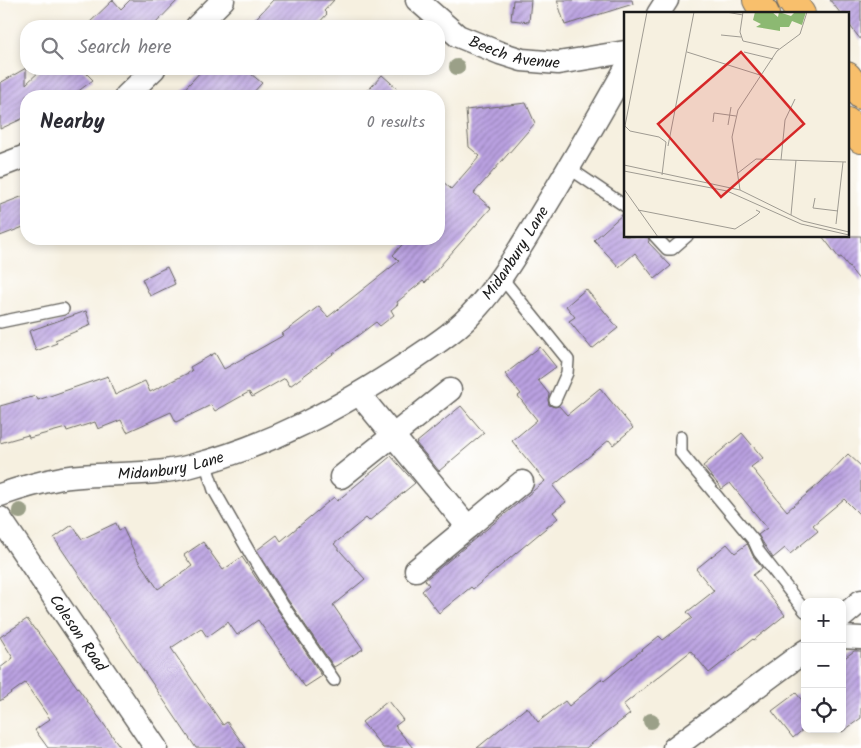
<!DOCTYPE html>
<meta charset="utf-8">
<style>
:root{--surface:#fff;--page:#f2f2f3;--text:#2b2b33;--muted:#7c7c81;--line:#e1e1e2}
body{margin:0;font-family:Kalam,sans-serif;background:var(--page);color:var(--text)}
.controls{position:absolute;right:15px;bottom:15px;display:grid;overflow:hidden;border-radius:10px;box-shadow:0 2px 8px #0003}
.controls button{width:45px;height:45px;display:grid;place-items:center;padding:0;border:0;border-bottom:1px solid var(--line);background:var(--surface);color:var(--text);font:25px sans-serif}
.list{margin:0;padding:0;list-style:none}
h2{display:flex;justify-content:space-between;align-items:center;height:65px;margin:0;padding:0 20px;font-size:21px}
h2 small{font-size:16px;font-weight:400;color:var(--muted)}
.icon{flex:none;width:28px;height:28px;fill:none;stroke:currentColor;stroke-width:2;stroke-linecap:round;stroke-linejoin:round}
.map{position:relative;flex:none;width:861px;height:748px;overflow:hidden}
.search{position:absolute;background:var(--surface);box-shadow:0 2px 8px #0003;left:20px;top:20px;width:425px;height:55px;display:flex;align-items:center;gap:12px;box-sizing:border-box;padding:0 18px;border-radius:20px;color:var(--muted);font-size:19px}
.panel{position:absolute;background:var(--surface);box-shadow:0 2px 8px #0003;left:20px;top:90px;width:425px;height:155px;border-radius:20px}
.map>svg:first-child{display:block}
</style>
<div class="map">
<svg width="861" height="748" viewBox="0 0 861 748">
<defs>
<pattern id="building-hatch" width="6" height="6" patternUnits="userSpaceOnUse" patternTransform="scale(1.25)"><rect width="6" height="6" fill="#baa1e1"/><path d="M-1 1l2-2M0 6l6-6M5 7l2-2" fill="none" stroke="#9682b6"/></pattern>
</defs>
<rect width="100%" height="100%" fill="#fff"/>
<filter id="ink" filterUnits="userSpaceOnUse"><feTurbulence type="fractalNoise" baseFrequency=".02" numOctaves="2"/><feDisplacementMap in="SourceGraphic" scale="10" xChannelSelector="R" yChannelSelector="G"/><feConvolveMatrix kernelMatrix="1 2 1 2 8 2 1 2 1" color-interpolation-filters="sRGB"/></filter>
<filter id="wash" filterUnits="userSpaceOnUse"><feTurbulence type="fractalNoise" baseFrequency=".0096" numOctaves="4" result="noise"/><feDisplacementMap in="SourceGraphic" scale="20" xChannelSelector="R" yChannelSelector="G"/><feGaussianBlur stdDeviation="1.12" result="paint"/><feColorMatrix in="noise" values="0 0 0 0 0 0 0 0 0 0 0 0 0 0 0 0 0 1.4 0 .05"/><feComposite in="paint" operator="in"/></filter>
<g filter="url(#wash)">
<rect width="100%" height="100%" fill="#f6f0e0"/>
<g id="blocks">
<path fill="url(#building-hatch)" d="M113 0 121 9 130 0H178L153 26H86Z
M273 0H334L324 11 327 14 316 26H249Z
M513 0H531L529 22 511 20Z
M557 0H632L633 4 565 25Z
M830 0H861V40L847 22V14H841Z
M26 68V84L42 69H82L93 80 72 96H26V117L0 129V83Z
M203 69H245L262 83 250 96H178Z
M382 75 406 96H363Z
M526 103 535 123 474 193 491 208 425 283 423 281 397 302 398 304 391 310 394 315 380 326 376 322 290 386 285 378 252 397 249 392 215 411 211 405 176 422 171 412 127 432 121 420 98 429 95 422 67 431 66 428 29 438 28 435 0 443V406L36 396 38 400 108 376 115 395 145 381 150 392 192 371 190 367 215 353 224 369 284 335 282 334 319 306 328 317 399 261 393 255 407 239H439V178L451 189 480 156 469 147 466 110Z
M26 195V226L0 236V205Z
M624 213 625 236H648L649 241 648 242 671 266 655 279 635 253 619 267 594 240Z
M822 236H861V282L841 257 839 258Z
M167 267 175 284 150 296 142 279Z
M586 289 618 328 592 349 569 321 575 317 566 306Z
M86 311 91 325 55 340 57 343 36 351 29 331Z
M540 347 556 367 538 380 549 394 548 400 549 405 555 407 559 406 567 415 600 388 633 428 613 445 609 440 553 486 566 502 553 512 558 518 473 589 471 587 439 613 422 591 429 585 425 580 545 481 512 441 537 420 518 396 521 394 505 374Z
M461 406 484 433 439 471 416 443Z
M742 433 763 458 751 467 787 511 820 483 848 454 861 466V516L844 499 813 525 818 531 790 554 785 548 773 558 758 535 767 528 730 483 722 489 703 466Z
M391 456 415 483 369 521 366 518 334 544 365 579 333 605 363 649 334 667 288 600 257 550 277 535 281 541 334 497 337 501Z
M116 523 119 530 123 528 138 560 158 589 192 566 184 555 203 542 223 570 242 557 322 676 305 687 258 620 237 635 228 622 207 637 201 628 171 648 223 725 227 722 246 748H196L54 538 72 525 82 539Z
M727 544 735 553 747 544 748 545 753 556 762 568 753 575 785 615 754 640 753 639 709 673 691 651 623 705 630 714 586 748H477L527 707 538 722 565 701 569 706 602 679 604 681 659 636 663 640 692 618 687 612 714 591 696 569Z
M27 619 35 630H36L121 748H48L35 730 50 719 25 683 0 701V668L13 658 0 637Z
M854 651H861V718L842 732V660Z
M796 693 805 704V728L793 738 772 711Z
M388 701 403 720 395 726 413 748H383L362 722Z"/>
</g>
</g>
<g filter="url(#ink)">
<use href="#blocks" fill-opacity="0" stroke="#686661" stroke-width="1"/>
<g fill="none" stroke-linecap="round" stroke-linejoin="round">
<defs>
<path id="lane" d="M569 168 625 206
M655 236 667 249H672L687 236
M501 277 568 360 567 373 555 400
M0 322 63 309
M681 437V453L754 541 759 552 805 611
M205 462 214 490 251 555 282 604 334 680"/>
<g id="street">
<path id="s1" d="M417 0 458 36 500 53 522 60 558 63 625 52"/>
<path d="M658 14 667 0"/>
<path d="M197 26 223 0"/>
<path d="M126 96 154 69"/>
<path d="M0 166 26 156"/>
<path d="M359 394 468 527 522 482"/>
<path d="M341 477 450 390"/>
<path id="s2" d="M0 495C20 488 41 482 62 478 105 472 149 477 191 466 271 445 340 408 409 362 431 347 457 331 475 310 498 285 515 256 533 227 565 175 595 123 625 70"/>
<path id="s3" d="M0 518 156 748"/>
<path d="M416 570 468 527"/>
<path d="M842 617 861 601"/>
<path d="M842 637 861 638"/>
<path d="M674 748 805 651"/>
</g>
<path id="primary" d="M757 0 765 14
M791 0 801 14
M847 76 861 95
M847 122 861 139"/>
</defs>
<use href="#lane" stroke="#686661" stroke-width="14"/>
<use href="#street" stroke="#686661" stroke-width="25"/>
<use href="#primary" stroke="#686661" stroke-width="30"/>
<use href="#lane" stroke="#fff" stroke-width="11"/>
<use href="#street" stroke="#fff" stroke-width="22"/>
<use href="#primary" stroke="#f8bf6c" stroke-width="28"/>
</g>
<g fill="#9ba088">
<circle cx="457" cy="67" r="8"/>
<circle cx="20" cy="511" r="8"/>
<circle cx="651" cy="721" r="8"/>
</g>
</g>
<g text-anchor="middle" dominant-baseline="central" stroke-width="4.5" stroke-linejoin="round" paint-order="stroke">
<g font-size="16" fill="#1c1c1c" stroke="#fff">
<text stroke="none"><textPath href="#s1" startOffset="114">Beech Avenue</textPath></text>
<text stroke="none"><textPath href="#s2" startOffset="591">Midanbury Lane</textPath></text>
<text stroke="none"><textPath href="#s2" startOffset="174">Midanbury Lane</textPath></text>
<text stroke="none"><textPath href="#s3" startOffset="139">Coleson Road</textPath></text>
</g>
</g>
<g transform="translate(624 12)">
<rect width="225" height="225" fill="#f6f0e0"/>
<path d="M131 0H148L154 5 155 0 167 4 171 0H182L178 13 168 9 165 15H156V19L132 15 137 12 129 8Z" fill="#8cb972"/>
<path fill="none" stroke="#9f9b92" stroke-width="1" d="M102 0 119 3M119 0 116 20 119 29 155 37M97 23 117 25M63 40 139 64M120 40 149 47M89 110 90 101 112 104M104 113 107 95M1 114 6 119 35 125 42 130 38 163M0 119 23 0M44 134 70 0M157 148 161 108 171 87M0 153 116 178 179 209 225 220M0 159 103 179 177 212 225 223M114 161 132 147 222 150M0 177 34 225M116 178 108 125 114 98 153 39 176 22 183 0M191 186 189 196 214 199M14 198 111 217 133 203 136 200 132 198M167 203 172 148M212 212 219 150"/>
<path fill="#d62828" fill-opacity="0.15" stroke="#d62828" stroke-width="2.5" d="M117 40 180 112 97 185 34 112Z"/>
<rect width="225" height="225" fill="none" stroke="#1c1c1c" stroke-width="2.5"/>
</g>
</svg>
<div class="controls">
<button>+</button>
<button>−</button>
<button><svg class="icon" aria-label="locate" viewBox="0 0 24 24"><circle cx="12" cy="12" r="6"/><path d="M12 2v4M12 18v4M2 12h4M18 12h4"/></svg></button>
</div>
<div class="search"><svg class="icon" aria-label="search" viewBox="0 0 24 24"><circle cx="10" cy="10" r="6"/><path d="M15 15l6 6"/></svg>Search here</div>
<section class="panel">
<h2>Nearby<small>0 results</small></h2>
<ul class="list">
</ul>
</section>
</div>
